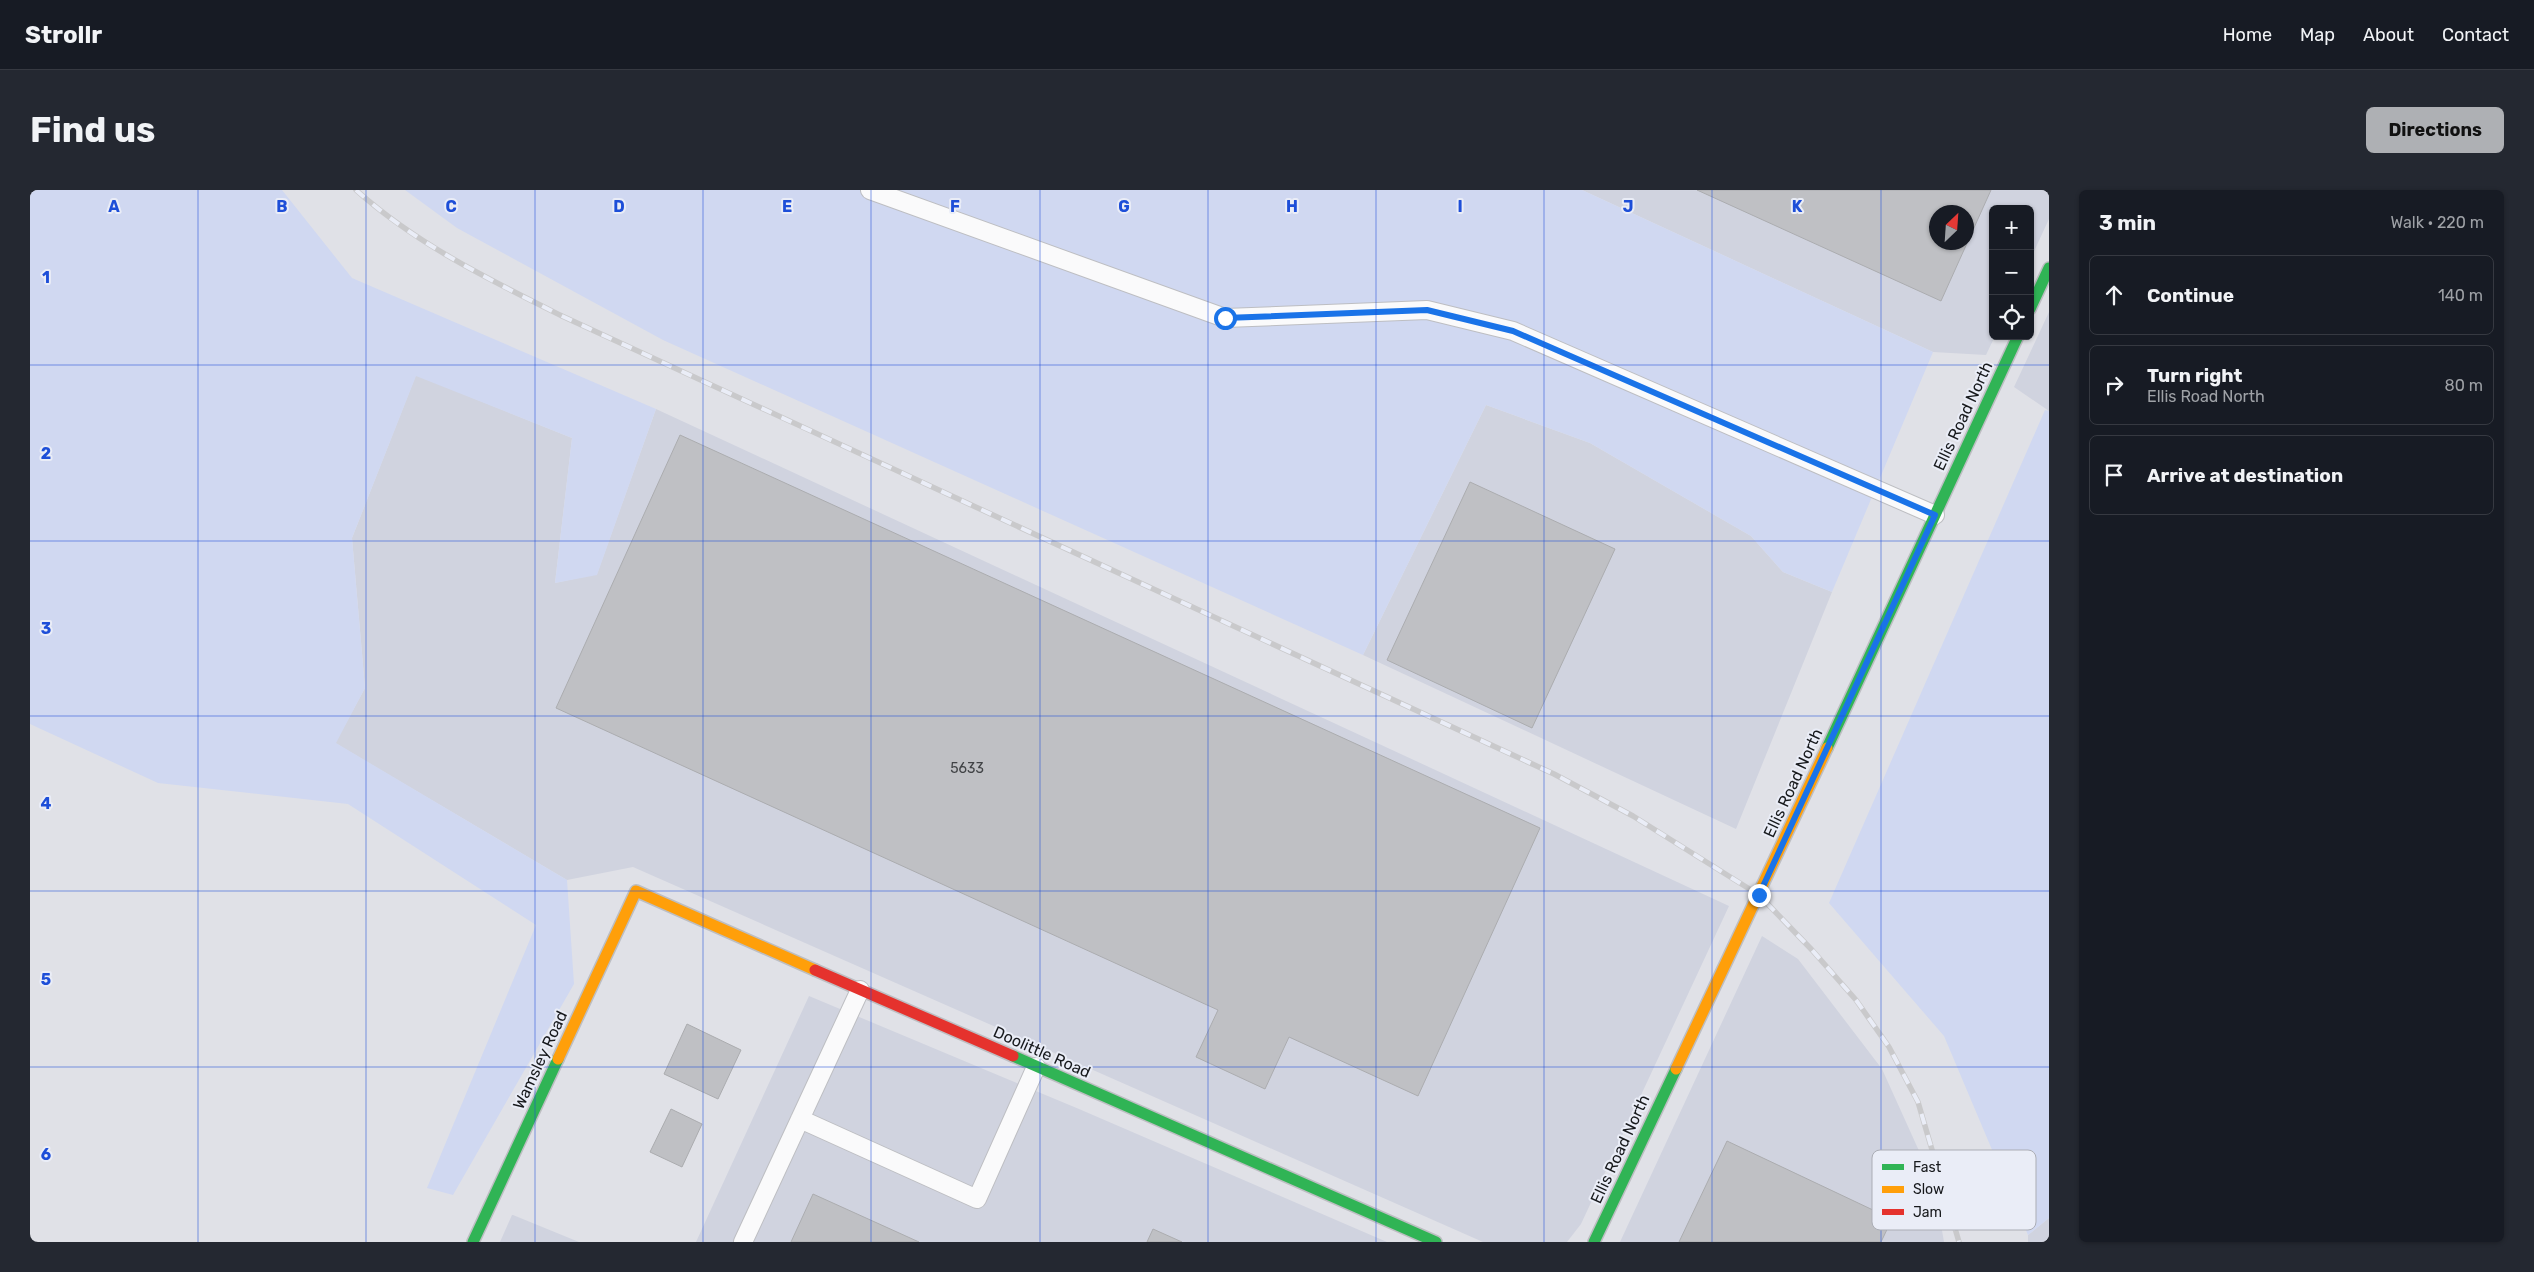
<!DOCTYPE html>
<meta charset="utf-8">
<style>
:root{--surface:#171b24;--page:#242831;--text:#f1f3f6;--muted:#9ea1a6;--line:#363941;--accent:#aeb0b4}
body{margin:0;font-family:Rubik,sans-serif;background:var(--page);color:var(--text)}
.controls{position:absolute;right:15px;top:15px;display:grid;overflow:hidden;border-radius:8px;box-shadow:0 1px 4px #0004}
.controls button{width:45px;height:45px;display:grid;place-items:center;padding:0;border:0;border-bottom:1px solid var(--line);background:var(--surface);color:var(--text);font:25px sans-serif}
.compass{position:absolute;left:1899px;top:15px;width:45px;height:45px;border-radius:50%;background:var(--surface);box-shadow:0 1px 4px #0004;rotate:25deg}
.stop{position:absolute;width:15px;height:15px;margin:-11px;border:4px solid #1a73e8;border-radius:50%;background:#fff}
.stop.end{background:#1a73e8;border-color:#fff;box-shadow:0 1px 5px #0008}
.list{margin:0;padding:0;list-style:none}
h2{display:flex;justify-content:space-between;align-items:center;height:65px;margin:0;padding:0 20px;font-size:21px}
h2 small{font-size:16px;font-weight:400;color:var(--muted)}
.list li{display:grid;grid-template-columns:32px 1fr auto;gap:15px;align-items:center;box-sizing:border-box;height:80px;margin:0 10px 10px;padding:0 10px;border:1px solid var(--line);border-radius:8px}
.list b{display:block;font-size:19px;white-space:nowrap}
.list p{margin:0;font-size:16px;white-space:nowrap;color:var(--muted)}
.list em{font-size:16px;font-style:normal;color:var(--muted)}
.icon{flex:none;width:28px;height:28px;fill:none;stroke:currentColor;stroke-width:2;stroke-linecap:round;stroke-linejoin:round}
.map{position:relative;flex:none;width:2019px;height:1052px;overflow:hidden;border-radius:8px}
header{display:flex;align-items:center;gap:30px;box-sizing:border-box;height:70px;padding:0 25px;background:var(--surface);border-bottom:1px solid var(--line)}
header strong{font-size:24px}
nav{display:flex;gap:28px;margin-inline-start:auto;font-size:18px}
.intro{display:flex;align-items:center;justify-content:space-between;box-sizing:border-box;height:120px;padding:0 30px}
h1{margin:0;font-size:35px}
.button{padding:12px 22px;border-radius:8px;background:var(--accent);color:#111;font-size:18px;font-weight:700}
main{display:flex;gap:30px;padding:0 30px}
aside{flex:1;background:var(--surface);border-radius:8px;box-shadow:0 1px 4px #0004}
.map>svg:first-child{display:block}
</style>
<header>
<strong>Strollr</strong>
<nav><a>Home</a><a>Map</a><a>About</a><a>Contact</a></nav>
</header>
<div class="intro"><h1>Find us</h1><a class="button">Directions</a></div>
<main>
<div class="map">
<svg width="2019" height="1052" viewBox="0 0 2019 1052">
<rect width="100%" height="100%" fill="#e0e1e7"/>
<path fill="#d0d3df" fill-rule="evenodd" d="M1552 0H2019V29L2000 70V19H1963V146H1965L1956 165 1903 162ZM1906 22H1936V52H1906Z
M2019 122V221L1984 197Z
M386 185 542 248 525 393 567 384 626 219 1699 716 1551 1034 1537 1052H1453L603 677 537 690 305 553 335 498 322 348Z
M1456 215 1560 253 1721 346 1753 382 1802 402 1706 639 1333 465Z
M1732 746 1768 769 1852 879 1904 994 1914 1052H1590Z
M779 806 1049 919 1357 1052H666Z
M482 1025H483L549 1052H470Z
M2019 1028V1052H1998V1045Z"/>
<path fill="#d0d8f1" d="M0 0H252L322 88 626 219 567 385 525 393 542 248 386 186 322 348 335 498 306 553 537 690 544 794 423 1005 397 998 506 735 318 614 128 593 0 534Z
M375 0H1552L1903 162 1802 402 1753 382 1721 346 1560 253 1456 215 1333 465 633 150 427 38Z
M2015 220 2019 221V1028L1998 1045 1914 846 1799 713Z"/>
<path fill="#bfc0c4" stroke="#abacaf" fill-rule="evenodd" d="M1667 0H1961L1911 111ZM1906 22H1936V52H1906Z
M650 245 1510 638 1388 906 1259 847 1235 899 1166 867 1188 820 526 518Z
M1440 292 1585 359 1502 538 1357 470Z
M657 834 711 860 688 909 634 884Z
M641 919 672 934 652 977 620 962Z
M1697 951 1862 1029 1851 1052H1649Z
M783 1004 889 1052H761Z
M1123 1039 1152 1052H1117Z"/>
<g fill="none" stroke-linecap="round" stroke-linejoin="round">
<defs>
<path id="lane" d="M840 0 1195 128 1397 120 1483 141 1905 325
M770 929 947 1009 1006 877
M713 1052 830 800"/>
<path id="fast" d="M2000 119 2019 78
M1797 558 1988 146
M983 866 1406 1052
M443 1052 528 869
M1564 1052 1646 879"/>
<path id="slow" d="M528 869 606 701 785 780
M1646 879 1797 558"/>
<path id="jam" d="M785 780 983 866"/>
</defs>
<use href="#lane" stroke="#bdbec2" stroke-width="20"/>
<use href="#fast" stroke="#bdbec2" stroke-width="14"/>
<use href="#slow" stroke="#bdbec2" stroke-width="14"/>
<use href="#jam" stroke="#bdbec2" stroke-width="14"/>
<use href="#lane" stroke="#fafafb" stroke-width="18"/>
<use href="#fast" stroke="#30b455" stroke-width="11"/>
<use href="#slow" stroke="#ff9f0a" stroke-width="11"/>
<use href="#jam" stroke="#e5322d" stroke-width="11"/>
<defs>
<path id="rail" d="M326 0C386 54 460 90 532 126L1524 584 1603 626 1729 705 1782 760 1826 810 1859 857 1888 912 1929 1052"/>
</defs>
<use href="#rail" stroke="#c9c9cb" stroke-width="5.5"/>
<use href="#rail" stroke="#eaedf7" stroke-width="4" stroke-dasharray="11" stroke-linecap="butt"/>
</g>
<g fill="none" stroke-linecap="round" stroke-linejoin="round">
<path stroke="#1a73e8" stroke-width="6" d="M1195 128 1397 120 1483 141 1905 325 1729 705"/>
</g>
<path fill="none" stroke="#1d4ed8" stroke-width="1" stroke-opacity="0.55" d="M168 0V1052M336 0V1052M505 0V1052M673 0V1052M841 0V1052M1010 0V1052M1178 0V1052M1346 0V1052M1514 0V1052M1682 0V1052M1851 0V1052M0 175H2019M0 351H2019M0 526H2019M0 701H2019M0 877H2019"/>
<g text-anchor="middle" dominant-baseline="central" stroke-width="4" stroke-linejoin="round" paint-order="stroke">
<g font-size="14" fill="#414346">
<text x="937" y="578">5633</text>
</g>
<g font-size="16" fill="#17191c" stroke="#eaedf7">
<text transform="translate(1933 226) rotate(-65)">Ellis Road North</text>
<text transform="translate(1763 593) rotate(-65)">Ellis Road North</text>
<text transform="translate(1012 862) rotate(24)">Doolittle Road</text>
<text transform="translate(510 870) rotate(-65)">Wamsley Road</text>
<text transform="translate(1590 959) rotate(-65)">Ellis Road North</text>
</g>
</g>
<rect x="1842" y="960" width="164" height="80" rx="8" fill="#eaedf7" stroke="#abadb5" stroke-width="1"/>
<rect x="1852" y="974" width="22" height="6" fill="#30b455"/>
<rect x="1852" y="996" width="22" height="7" fill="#ff9f0a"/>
<rect x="1852" y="1019" width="22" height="6" fill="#e5322d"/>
<g font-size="14" fill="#17191c">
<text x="1883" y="982">Fast</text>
<text x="1883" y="1004">Slow</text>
<text x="1883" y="1027">Jam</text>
</g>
<g font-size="16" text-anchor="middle" font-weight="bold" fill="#1d4ed8" stroke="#eaedf7" stroke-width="4" stroke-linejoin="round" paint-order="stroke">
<text x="84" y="22">A</text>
<text x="252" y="22">B</text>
<text x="421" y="22">C</text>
<text x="589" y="22">D</text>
<text x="757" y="22">E</text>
<text x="925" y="22">F</text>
<text x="1094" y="22">G</text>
<text x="1262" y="22">H</text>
<text x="1430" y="22">I</text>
<text x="1598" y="22">J</text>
<text x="1767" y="22">K</text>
<text x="16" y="93">1</text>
<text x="16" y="269">2</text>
<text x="16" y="444">3</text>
<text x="16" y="619">4</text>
<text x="16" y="795">5</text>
<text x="16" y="970">6</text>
</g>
</svg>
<div class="controls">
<button>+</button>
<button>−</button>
<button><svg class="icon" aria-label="locate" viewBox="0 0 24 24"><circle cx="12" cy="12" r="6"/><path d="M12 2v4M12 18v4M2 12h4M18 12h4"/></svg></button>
</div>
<svg class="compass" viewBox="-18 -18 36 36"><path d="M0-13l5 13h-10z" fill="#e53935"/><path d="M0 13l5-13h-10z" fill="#9ea1a6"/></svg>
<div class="stop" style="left:1195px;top:128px"></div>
<div class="stop end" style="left:1729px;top:705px"></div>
</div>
<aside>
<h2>3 min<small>Walk · 220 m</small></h2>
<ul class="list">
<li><svg class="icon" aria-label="ahead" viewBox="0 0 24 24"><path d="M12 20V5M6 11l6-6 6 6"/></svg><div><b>Continue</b></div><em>140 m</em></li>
<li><svg class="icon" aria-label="right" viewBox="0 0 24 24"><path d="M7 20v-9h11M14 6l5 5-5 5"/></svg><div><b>Turn right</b><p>Ellis Road North</p></div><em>80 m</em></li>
<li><svg class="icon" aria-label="arrive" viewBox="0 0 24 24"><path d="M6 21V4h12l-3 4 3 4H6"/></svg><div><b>Arrive at destination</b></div></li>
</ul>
</aside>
</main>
